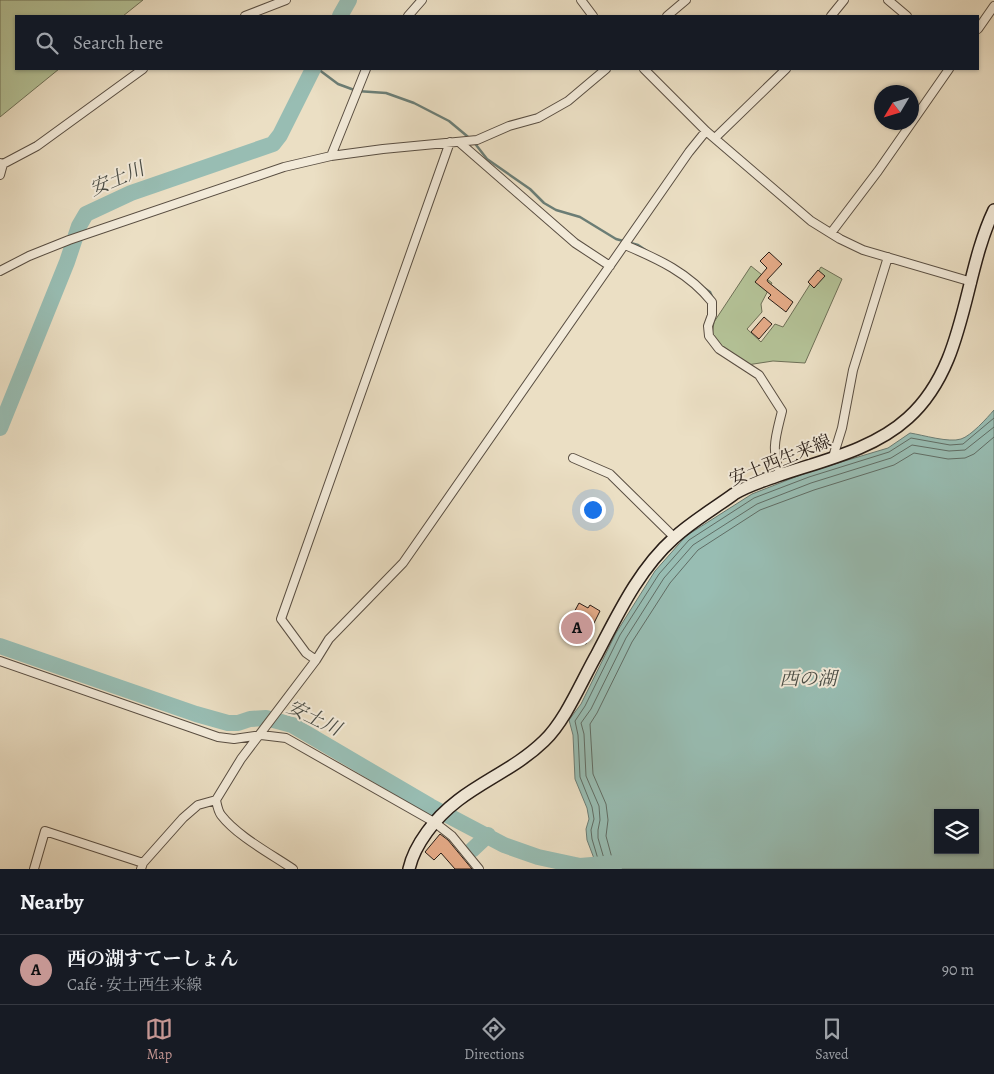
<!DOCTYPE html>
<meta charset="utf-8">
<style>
:root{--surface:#171b24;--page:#20242c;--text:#f1f3f6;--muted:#9ea1a6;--line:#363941;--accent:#c59692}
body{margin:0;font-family:Alegreya,"Noto Serif JP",serif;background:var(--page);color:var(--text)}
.controls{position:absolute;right:15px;bottom:15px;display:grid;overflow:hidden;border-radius:0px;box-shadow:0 1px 4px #0004}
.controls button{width:45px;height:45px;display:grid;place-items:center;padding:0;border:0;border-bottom:1px solid var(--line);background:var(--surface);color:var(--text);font:25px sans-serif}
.compass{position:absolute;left:874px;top:85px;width:45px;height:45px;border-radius:50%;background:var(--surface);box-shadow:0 1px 4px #0004;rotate:232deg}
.you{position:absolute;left:592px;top:509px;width:18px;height:18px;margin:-12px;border:4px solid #fff;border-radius:50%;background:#1a73e8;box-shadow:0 0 0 8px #1a73e833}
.badge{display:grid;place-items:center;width:32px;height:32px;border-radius:50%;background:var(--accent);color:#111;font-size:16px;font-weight:700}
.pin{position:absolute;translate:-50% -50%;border:2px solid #fff;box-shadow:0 1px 5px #0006}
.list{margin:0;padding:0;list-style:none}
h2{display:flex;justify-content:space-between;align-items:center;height:65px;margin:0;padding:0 20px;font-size:21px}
h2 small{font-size:16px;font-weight:400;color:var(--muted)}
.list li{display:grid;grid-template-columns:32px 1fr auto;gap:15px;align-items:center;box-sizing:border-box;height:70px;padding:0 20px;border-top:1px solid var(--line)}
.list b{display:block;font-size:19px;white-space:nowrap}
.list p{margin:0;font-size:16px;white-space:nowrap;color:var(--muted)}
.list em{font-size:16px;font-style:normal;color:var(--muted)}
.icon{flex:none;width:28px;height:28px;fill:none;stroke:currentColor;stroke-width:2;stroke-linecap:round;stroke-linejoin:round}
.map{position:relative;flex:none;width:994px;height:869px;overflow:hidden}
.search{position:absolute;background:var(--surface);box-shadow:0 1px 4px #0004;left:15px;right:15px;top:15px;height:55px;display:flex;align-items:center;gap:12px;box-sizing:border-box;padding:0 18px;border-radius:0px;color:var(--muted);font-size:19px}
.sheet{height:135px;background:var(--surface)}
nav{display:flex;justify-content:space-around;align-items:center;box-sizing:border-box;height:70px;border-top:1px solid var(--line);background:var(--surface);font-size:14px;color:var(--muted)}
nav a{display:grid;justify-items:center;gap:2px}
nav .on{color:var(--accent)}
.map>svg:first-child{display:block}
</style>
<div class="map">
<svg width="994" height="869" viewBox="0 0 994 869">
<rect width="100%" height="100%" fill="#ebdfc4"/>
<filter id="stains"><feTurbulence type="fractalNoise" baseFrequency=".004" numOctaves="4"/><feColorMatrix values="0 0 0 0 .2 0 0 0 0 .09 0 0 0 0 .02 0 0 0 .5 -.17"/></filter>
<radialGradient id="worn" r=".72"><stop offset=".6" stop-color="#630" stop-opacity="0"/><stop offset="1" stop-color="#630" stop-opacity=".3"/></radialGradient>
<path fill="#b4c297" stroke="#6e7057" d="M0 0H143L123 16H16V69H59L0 117Z
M751 266 772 283 761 304 762 312 747 329 761 342 775 324 783 327 821 267 842 279 805 363 773 361 747 365 722 348 712 336 714 322Z"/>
<path fill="#98bdb3" stroke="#6b7d75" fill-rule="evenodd" d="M994 410V869H598L587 840 586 829 589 819 587 808 575 779 573 735 569 720 581 704 616 633 655 571 686 536 752 494 808 472 888 448 910 433C923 435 949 443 961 439 971 436 987 418 994 410ZM938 813H975V850H938Z"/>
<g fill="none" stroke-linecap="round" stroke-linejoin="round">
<path stroke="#606d65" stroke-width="1" d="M601 869 592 839 591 830 594 819 592 807 580 777 578 735 575 721 585 706 620 635 659 574 689 540 754 498 809 477 889 452 911 438 950 445 963 444 994 418
M607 869 598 838V830L600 820 599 806 586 776 584 734 581 723 591 709 626 638 664 578 693 545 757 504 811 483 891 458 912 445 949 451 965 450 994 427
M615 869 606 836 608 820 606 804 593 774 590 724 597 713 632 642 670 583 698 550 760 510 814 490 894 465 914 453 948 459 965 458 974 454 994 437"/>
<path stroke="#6b7d75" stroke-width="2.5" d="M318 69 338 84 357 91 386 93 414 103 449 121 473 141 487 159 530 189 544 203 556 210 580 217 616 239 638 245 647 251
M704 288 710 292 714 301"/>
<path stroke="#98bdb3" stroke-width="16" d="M340 16 349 0
M0 428 67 262 79 226 86 214 131 193 273 144 280 135 313 69
M0 646 196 714 228 723H238L250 719 266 718 292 725 430 806 504 845 538 857 580 866 616 863
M472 850 488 835"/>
</g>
<path fill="#e6ac89" stroke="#281d17" d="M769 252 782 264 767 280 768 282 793 302 786 312 768 298 771 295 755 282 767 268 760 261Z
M818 270 825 276 814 288 808 282Z
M764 317 772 324 759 339 751 332Z
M579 603 588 608 590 605 600 611 589 633 591 634 586 644 563 633Z
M440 834 448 840 472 869H455L441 853 434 860 425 852Z"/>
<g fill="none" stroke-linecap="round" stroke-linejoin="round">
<defs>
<path id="minor" d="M581 0 593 16
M888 0 907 16
M245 16 286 0
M408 16 422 0
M667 16 686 0
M831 16 844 0
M978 29 994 6
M644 69 706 131 811 221 840 239 863 250 972 282
M716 137 786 69
M459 142 575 243 610 266
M331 156 366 69
M0 163 3 164 37 146 143 69
M0 175 3 164
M831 233 878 171 949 69
M625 245C658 259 689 273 712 302V315L708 326 709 336 719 349 759 375 782 411C776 436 770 450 781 475
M0 271 29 256 69 240 284 167 331 156 383 149 477 140 509 126 538 118 568 101 606 69
M833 457 842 428 853 370 888 257
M573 458 610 474 674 537
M316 660 306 653 281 619 450 142
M0 661 218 737 234 739 261 735 286 738 434 822 452 836 479 869
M216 800C217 805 218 811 221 815 237 836 271 854 293 869
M34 869 45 831 143 863
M141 869 143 863 183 818 198 805 216 800 241 759 316 660 329 639 403 563 689 152 706 131"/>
<path id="secondary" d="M409 869C412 855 419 843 427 832 459 787 507 777 544 741 566 720 582 680 597 654 618 614 639 569 674 538 691 522 715 508 734 494 746 486 763 481 777 476 821 461 873 450 908 418 967 365 962 277 994 210"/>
</defs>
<use href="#minor" stroke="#594e42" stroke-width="10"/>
<use href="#secondary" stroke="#281d17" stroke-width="14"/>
<use href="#minor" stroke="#f2ead9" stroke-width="8"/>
<use href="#secondary" stroke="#f2ead9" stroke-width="11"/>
</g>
<g text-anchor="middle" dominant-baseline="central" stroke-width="4" stroke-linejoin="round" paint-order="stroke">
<g font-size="18" fill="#281d17" stroke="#f2ead9">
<text transform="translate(780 460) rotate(-22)">安土西生来線</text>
</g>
<g font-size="19" font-style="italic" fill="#4a4d46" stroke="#f2ead9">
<text transform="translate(117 179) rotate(-23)">安土川</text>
<text x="808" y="679">西の湖</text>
<text transform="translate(314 718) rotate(26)">安土川</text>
</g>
</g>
<rect width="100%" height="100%" filter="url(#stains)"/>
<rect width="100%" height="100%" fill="url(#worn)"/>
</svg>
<div class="controls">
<button><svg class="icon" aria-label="layers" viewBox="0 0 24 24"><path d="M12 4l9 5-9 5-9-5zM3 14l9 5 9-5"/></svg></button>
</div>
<svg class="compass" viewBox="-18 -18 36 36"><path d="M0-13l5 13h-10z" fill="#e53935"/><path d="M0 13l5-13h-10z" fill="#9ea1a6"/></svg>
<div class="you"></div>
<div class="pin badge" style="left:577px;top:628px">A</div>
<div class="search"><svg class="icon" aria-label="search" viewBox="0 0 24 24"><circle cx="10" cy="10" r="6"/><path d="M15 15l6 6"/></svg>Search here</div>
</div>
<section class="sheet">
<h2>Nearby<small></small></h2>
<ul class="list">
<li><span class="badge">A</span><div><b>西の湖すてーしょん</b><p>Café · 安土西生来線</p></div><em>90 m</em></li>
</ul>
</section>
<nav>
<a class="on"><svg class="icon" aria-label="map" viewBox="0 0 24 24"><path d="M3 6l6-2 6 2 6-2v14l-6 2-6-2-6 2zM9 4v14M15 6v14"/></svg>Map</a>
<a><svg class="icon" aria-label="directions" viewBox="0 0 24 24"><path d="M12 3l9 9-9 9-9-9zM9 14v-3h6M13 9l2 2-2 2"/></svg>Directions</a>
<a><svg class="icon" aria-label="saved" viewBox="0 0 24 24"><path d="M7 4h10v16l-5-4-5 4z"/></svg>Saved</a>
</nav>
